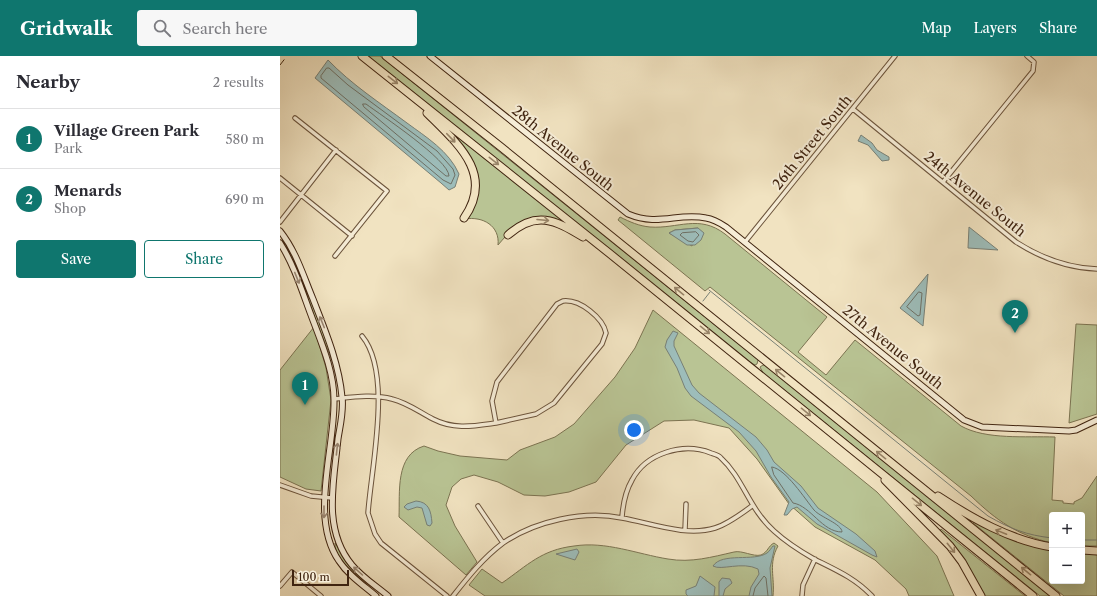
<!DOCTYPE html>
<meta charset="utf-8">
<style>
:root{--surface:#fff;--page:#f7f7f7;--text:#2b2b33;--muted:#7c7c81;--line:#e1e1e2;--accent:#0f766e}
body{margin:0;font-family:"Libre Caslon Text",serif;background:var(--page);color:var(--text)}
.controls{position:absolute;right:12px;bottom:12px;display:grid;overflow:hidden;border-radius:4px;box-shadow:0 4px 16px #0002}
.controls button{width:36px;height:36px;display:grid;place-items:center;padding:0;border:0;border-bottom:1px solid var(--line);background:var(--surface);color:var(--text);font:20px sans-serif}
.scale{position:absolute;left:12px;bottom:10px;width:57px;box-sizing:border-box;padding-left:4px;border:2px solid #402410;border-top:0;font-size:11px;line-height:14px;white-space:nowrap;color:#402410;-webkit-text-stroke:3px #f6edd7;paint-order:stroke}
.you{position:absolute;left:354px;top:374px;width:14px;height:14px;margin:-10px;border:3px solid #fff;border-radius:50%;background:#1a73e8;box-shadow:0 0 0 6px #1a73e833}
.badge{display:grid;place-items:center;width:26px;height:26px;border-radius:50%;background:var(--accent);color:#fff;font-size:13px;font-weight:700}
.pin{position:absolute;translate:-50% -33px;filter:drop-shadow(0 1px 2px #0008)}
.pin::after{content:'';position:absolute;top:21px;width:14px;height:12px;background:inherit;clip-path:polygon(0 0,100% 0,50% 100%)}
.list{margin:0;padding:0;list-style:none}
h2{display:flex;justify-content:space-between;align-items:center;height:52px;margin:0;padding:0 16px;font-size:17px}
h2 small{font-size:13px;font-weight:400;color:var(--muted)}
.list li{display:grid;grid-template-columns:26px 1fr auto;gap:12px;align-items:center;box-sizing:border-box;height:60px;padding:0 16px;border-top:1px solid var(--line)}
.list b{display:block;font-size:15px;white-space:nowrap}
.list p{margin:0;font-size:13px;white-space:nowrap;color:var(--muted)}
.list em{font-size:13px;font-style:normal;color:var(--muted)}
.actions{display:flex;gap:8px;padding:12px 16px}
.actions a{flex:1;padding:9px 0;border:1px solid var(--accent);border-radius:4px;text-align:center;font-size:14px;color:var(--accent)}
.actions .main{background:var(--accent);color:#fff}
.icon{flex:none;width:22px;height:22px;fill:none;stroke:currentColor;stroke-width:2;stroke-linecap:round;stroke-linejoin:round}
.map{position:relative;flex:none;width:817px;height:540px;overflow:hidden}
header{display:flex;align-items:center;gap:24px;box-sizing:border-box;height:56px;padding:0 20px;background:var(--accent);color:#fff}
header strong{font-size:19px}
nav{display:flex;gap:22px;margin-inline-start:auto;font-size:14px}
.search{width:280px;height:36px;background:var(--page);display:flex;align-items:center;gap:10px;box-sizing:border-box;padding:0 14px;border-radius:4px;color:var(--muted);font-size:15px}
main{display:flex}
aside{flex:1;background:var(--surface)}
.map>svg:first-child{display:block}
</style>
<header>
<strong>Gridwalk</strong>
<div class="search"><svg class="icon" aria-label="search" viewBox="0 0 24 24"><circle cx="10" cy="10" r="6"/><path d="M15 15l6 6"/></svg>Search here</div>
<nav><a>Map</a><a>Layers</a><a>Share</a></nav>
</header>
<main>
<aside>
<h2>Nearby<small>2 results</small></h2>
<ul class="list">
<li><span class="badge">1</span><div><b>Village Green Park</b><p>Park</p></div><em>580 m</em></li>
<li><span class="badge">2</span><div><b>Menards</b><p>Shop</p></div><em>690 m</em></li>
</ul>
<div class="actions"><a class="main">Save</a><a>Share</a></div>
</aside>
<div class="map">
<svg width="817" height="540" viewBox="0 0 817 540">
<rect width="100%" height="100%" fill="#f1e3c1"/>
<filter id="stains"><feTurbulence type="fractalNoise" baseFrequency=".005" numOctaves="4"/><feColorMatrix values="0 0 0 0 .2 0 0 0 0 .09 0 0 0 0 .02 0 0 0 .5 -.17"/></filter>
<radialGradient id="worn" r=".72"><stop offset=".6" stop-color="#630" stop-opacity="0"/><stop offset="1" stop-color="#630" stop-opacity=".3"/></radialGradient>
<path fill="#b9c494" stroke="#7c7452" fill-rule="evenodd" d="M87 0H100L475 301 478 304 477 308 475 309 469 306Z
M165 71 286 167 288 169C253 153 241 162 218 189 220 170 203 160 185 163 216 127 188 101 165 71Z
M340 161C350 166 359 170 370 171 398 173 419 158 445 178L547 261 518 296 546 319 575 284 681 370C706 384 746 380 775 381L772 444 783 445V447L794 448V446L802 442 817 420V490H802V459H772V487C737 479 717 465 691 440L430 231 425 235 338 164ZM418 172 412 190 389 177 395 174Z
M6 190 17 207 50 294 53 307Z
M373 254 597 436 657 500 674 540H629L626 533 595 504 535 471 509 448 477 403 449 372 414 364 384 365 346 389 316 426 289 436 265 440 244 439 218 426 194 419 181 423 172 431 166 449 175 470 197 506 186 519 119 461C120 436 115 399 144 390L158 395 180 400 227 404 240 394 275 381 294 368 335 321 355 292Z
M796 268 817 269V358L789 367Z
M34 271 46 312 51 344 41 435 26 433 0 421V314Z
M483 309 487 310 770 540H760L483 317 480 311Z
M694 465 772 493V525H802V496L817 497V540H784L693 467Z
M661 473 745 540H704L687 509 660 475Z
M55 487 70 509 102 538C87 528 54 506 55 487Z
M494 487 498 490C488 508 495 521 493 540H205L189 529 202 513 222 527C248 509 261 494 294 490 326 485 357 498 388 503 411 507 432 501 454 496 462 494 473 501 481 499 488 496 488 490 494 487Z"/>
<path fill="#9dbdba" stroke="#788076" d="M48 4C71 28 100 47 127 67 146 81 169 95 179 118L175 131 169 134 161 127 35 22Z
M581 79 592 87 597 94 609 101V104L602 105 588 89 578 85Z
M689 171 718 194 688 192Z
M418 172 424 177 421 184 415 189H407L389 177 395 174Z
M648 218 643 270 620 252Z
M393 275 398 277 394 285V290L412 329 419 337 476 381 487 394 494 406 521 430 538 452 576 478 595 495 597 501 592 499 537 468 517 451 512 453 507 459H504L509 446 491 421 476 395 459 376 411 340 405 332 397 312 385 291 387 284Z
M136 445C149 446 151 455 152 467L150 470 147 469 142 452 137 451 128 454 124 451 127 448Z
M495 490 490 512 492 540H469L471 531 479 518 478 513C462 505 441 515 433 510 442 496 474 506 487 497 490 495 491 492 493 490Z
M297 493 299 496 295 504 276 498Z
M420 520 435 531 434 540H408L406 538V534L416 530Z
M442 522 450 523 452 527 445 533 443 540H439V526Z"/>
<g fill="none" stroke-linecap="round" stroke-linejoin="round">
<path stroke="#6e7065" stroke-width="1" d="M47 12H49L68 29 157 95 173 113 175 119 171 128 163 124 41 22V20Z
M83 48H86C101 59 169 104 169 120H166L84 51Z
M416 176 419 179 413 186 408 185 400 179 402 177Z
M639 236 642 237 640 259 638 260 627 251Z
M492 411C506 413 525 443 534 454 540 461 562 468 562 476 542 476 531 450 513 447L494 419Z
M473 540 475 532 484 520 486 522 488 540"/>
<path stroke="#788076" stroke-width="1" d="M429 234 708 460C731 473 746 479 772 482
M423 245 430 236
M802 484H817"/>
<defs>
<path id="street" d="M573 53 736 186C761 202 787 212 817 213
M15 62 107 135 55 200
M0 122 72 180
M663 126 753 15 754 6 747 0
M0 166 56 94
M465 186 615 0
M283 245C300 243 323 262 326 277L322 288 274 347 256 358 216 367 212 345 217 326 277 248Z
M82 280C113 317 91 412 88 457L95 478 101 487 167 540
M54 343C73 341 94 338 112 343 128 347 139 356 153 363 174 374 194 370 216 367
M0 429 31 440 52 442
M198 450 223 487
M342 461C343 448 345 436 352 424 366 397 403 386 431 397 434 398 439 399 441 402 463 422 469 453 494 475 506 486 520 495 534 503 556 514 575 522 592 540
M405 474 406 448
M0 530 12 516 41 540
M173 540C188 521 203 502 223 487 255 465 304 454 342 462 371 467 406 481 435 472 448 468 461 458 472 450
M522 540 523 529 535 503"/>
<path id="secondary" d="M150 0 348 158C379 171 398 156 426 162 433 163 440 167 446 171L684 364 702 371 789 375 796 374 817 364
M0 175C16 195 23 219 33 243 45 274 59 307 62 341 64 354 60 370 58 383 54 425 42 473 72 509 82 521 96 530 108 540
M0 187C14 209 22 235 31 259 41 286 54 315 54 344 55 393 29 462 59 505 68 519 83 529 96 540"/>
<path id="highway" d="M82 0 329 197 753 540
M106 0 221 91 776 540
M147 57C177 87 215 118 184 162
M228 179C256 154 275 164 303 181
M605 424 670 490 682 506 701 540
M658 440C693 463 730 484 772 491
M802 494 817 495"/>
</defs>
<use href="#street" stroke="#6c543c" stroke-width="5.5"/>
<use href="#secondary" stroke="#402410" stroke-width="7"/>
<use href="#highway" stroke="#402410" stroke-width="9"/>
<use href="#street" stroke="#f6edd7" stroke-width="3.5"/>
<use href="#secondary" stroke="#f6edd7" stroke-width="5"/>
<use href="#highway" stroke="#f1e3c1" stroke-width="7"/>
<path stroke="#402410" stroke-width="1" stroke-dasharray="7 7" stroke-linecap="butt" d="M0 9 7 0"/>
</g>
<defs><path id="oneway-shaft" d="M-6 0H5M1.5-3L5.5 0L1.5 3" fill="none" stroke-width="1.6" stroke-linecap="round" stroke-linejoin="round"/></defs>
<g stroke="#988468">
<use href="#oneway-shaft" transform="translate(113 24) rotate(38)"/>
<use href="#oneway-shaft" transform="translate(171 82) rotate(46)"/>
<use href="#oneway-shaft" transform="translate(214 105) rotate(38)"/>
<use href="#oneway-shaft" transform="translate(263 164) rotate(5)"/>
<use href="#oneway-shaft" transform="translate(399 235) rotate(-141)"/>
<use href="#oneway-shaft" transform="translate(425 274) rotate(39)"/>
<use href="#oneway-shaft" transform="translate(500 317) rotate(-141)"/>
<use href="#oneway-shaft" transform="translate(526 356) rotate(39)"/>
<use href="#oneway-shaft" transform="translate(601 399) rotate(-141)"/>
<use href="#oneway-shaft" transform="translate(637 446) rotate(39)"/>
<use href="#oneway-shaft" transform="translate(721 476) rotate(-158)"/>
<use href="#oneway-shaft" transform="translate(671 492) rotate(51)"/>
<use href="#oneway-shaft" transform="translate(746 515) rotate(-141)"/>
</g>
<g stroke="#9b8874">
<use href="#oneway-shaft" transform="translate(17 222) rotate(68)"/>
<use href="#oneway-shaft" transform="translate(42 266) rotate(-112)"/>
<use href="#oneway-shaft" transform="translate(57 393) rotate(-84)"/>
<use href="#oneway-shaft" transform="translate(44 456) rotate(90)"/>
<use href="#oneway-shaft" transform="translate(78 515) rotate(-138)"/>
</g>
<g text-anchor="middle" dominant-baseline="central" stroke-width="4" stroke-linejoin="round" paint-order="stroke">
<g font-size="14" fill="#402410" stroke="#f6edd7">
<text transform="translate(532 86) rotate(-51)">26th Street South</text>
<text transform="translate(283 92) rotate(39)">28th Avenue South</text>
<text transform="translate(695 138) rotate(39)">24th Avenue South</text>
<text transform="translate(613 291) rotate(39)">27th Avenue South</text>
</g>
</g>
<rect width="100%" height="100%" filter="url(#stains)"/>
<rect width="100%" height="100%" fill="url(#worn)"/>
</svg>
<div class="controls">
<button>+</button>
<button>−</button>
</div>
<div class="scale">100 m</div>
<div class="you"></div>
<div class="pin badge" style="left:25px;top:349px">1</div>
<div class="pin badge" style="left:735px;top:277px">2</div>
</div>
</main>
